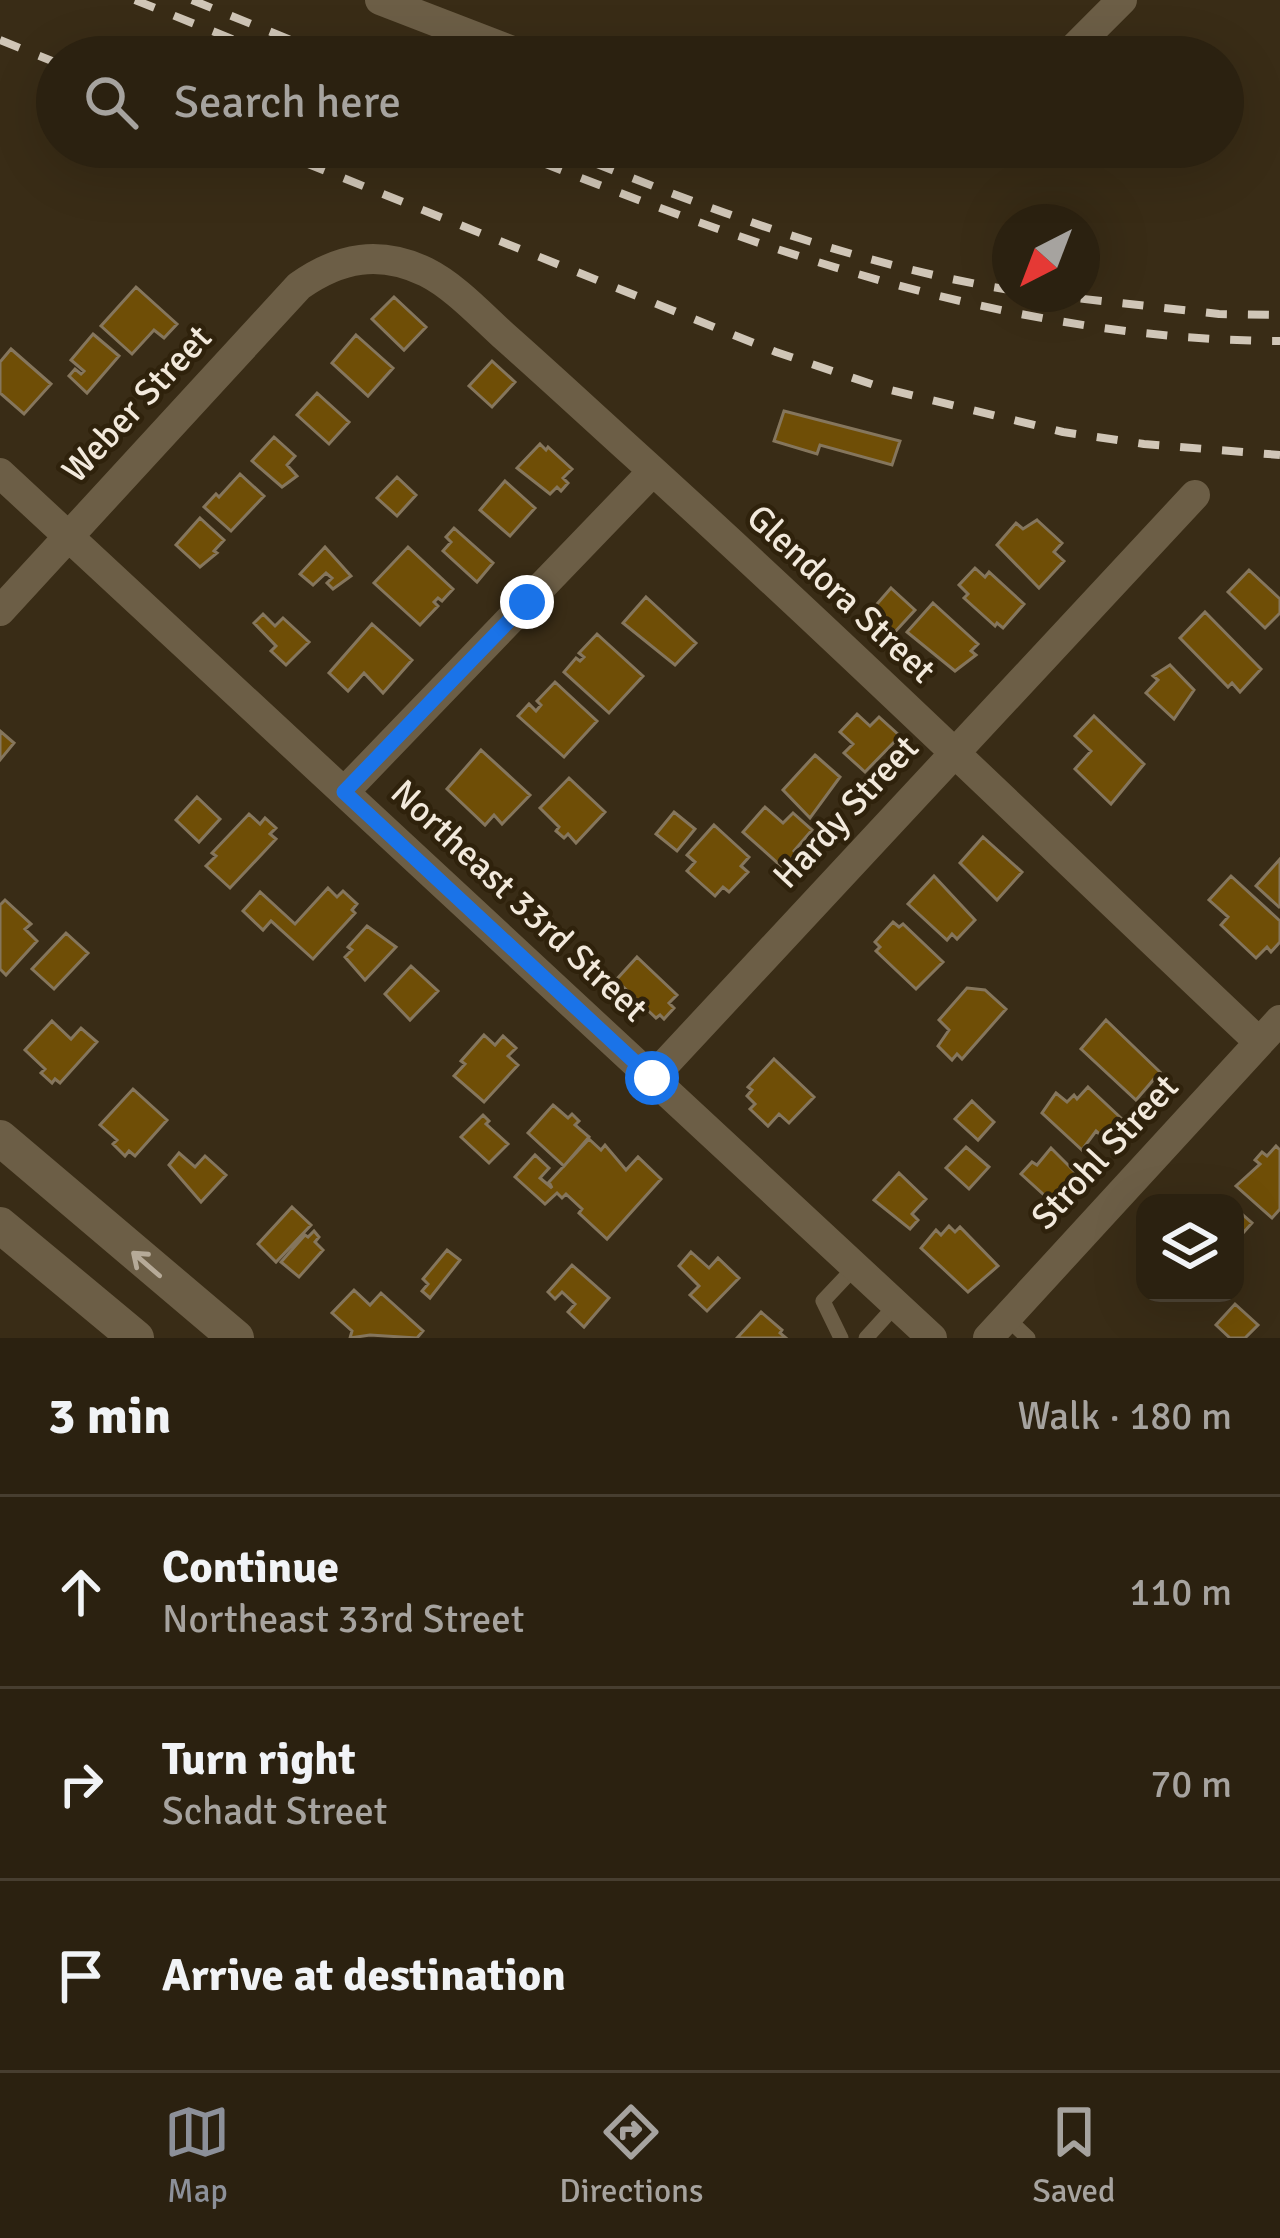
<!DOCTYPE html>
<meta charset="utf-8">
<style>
:root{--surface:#2b2110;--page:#372e1e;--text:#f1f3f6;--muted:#a6a39f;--line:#473e30;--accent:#8c9099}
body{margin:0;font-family:Signika,sans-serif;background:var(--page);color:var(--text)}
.controls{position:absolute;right:36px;bottom:36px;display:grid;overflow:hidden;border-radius:24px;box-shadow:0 12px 48px #0002}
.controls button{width:108px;height:108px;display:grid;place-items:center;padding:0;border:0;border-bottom:3px solid var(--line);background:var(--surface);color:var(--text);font:60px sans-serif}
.compass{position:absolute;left:992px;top:204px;width:108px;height:108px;border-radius:50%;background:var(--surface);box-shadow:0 12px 48px #0002;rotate:222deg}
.stop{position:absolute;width:36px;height:36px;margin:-27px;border:9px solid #1a73e8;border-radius:50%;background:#fff}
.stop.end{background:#1a73e8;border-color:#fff;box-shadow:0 3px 12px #0008}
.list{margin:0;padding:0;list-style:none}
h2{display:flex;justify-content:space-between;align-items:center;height:156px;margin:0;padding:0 48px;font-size:51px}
h2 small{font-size:39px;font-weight:400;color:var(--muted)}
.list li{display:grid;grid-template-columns:78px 1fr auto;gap:36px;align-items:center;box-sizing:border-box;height:192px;padding:0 48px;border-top:3px solid var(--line)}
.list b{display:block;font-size:45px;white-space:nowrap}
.list p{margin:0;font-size:39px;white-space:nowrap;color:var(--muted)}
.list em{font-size:39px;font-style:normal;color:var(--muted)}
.icon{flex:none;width:66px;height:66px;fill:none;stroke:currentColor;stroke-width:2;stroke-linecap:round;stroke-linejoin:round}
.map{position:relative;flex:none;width:1280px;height:1338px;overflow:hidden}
.search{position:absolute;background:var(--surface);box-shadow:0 12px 48px #0002;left:36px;right:36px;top:36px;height:132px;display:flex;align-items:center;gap:30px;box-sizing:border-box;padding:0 42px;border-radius:66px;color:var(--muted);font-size:45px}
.sheet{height:732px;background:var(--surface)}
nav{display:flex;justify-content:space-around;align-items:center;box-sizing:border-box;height:168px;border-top:3px solid var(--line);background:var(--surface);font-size:33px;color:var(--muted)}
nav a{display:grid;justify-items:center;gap:6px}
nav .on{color:var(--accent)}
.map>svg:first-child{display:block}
</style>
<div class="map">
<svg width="1280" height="1338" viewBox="0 0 1280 1338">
<rect width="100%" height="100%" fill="#392c16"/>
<path fill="#6f4e06" stroke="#85765d" stroke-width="3" d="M136 287 177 324 164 338 154 330 132 354 101 326Z
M394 297 426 327 404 350 372 319Z
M93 334 119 356 87 393 69 376 75 369 81 374 84 371 71 360Z
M356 335 393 368 368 396 332 363Z
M11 349 51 384 24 414 0 393V362Z
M492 361 515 382 492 407 469 386Z
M317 393 349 422 329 444 297 415Z
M784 411 900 441 892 465 820 445 817 454 774 441Z
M274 437 295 456 287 465 297 476 282 487 252 461Z
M540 444 546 450 548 447 572 469 563 478 568 483 561 491 557 487 550 494 517 468Z
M240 474 264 496 231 531 204 507 216 494 219 497Z
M397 477 416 495 397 516 377 498Z
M505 481 535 508 510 536 480 510Z
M200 518 224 540 214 551 217 553 200 567 176 545Z
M1037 520 1062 543 1054 552 1064 561 1039 588 997 545 1016 523 1023 529Z
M454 528 493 563 477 582 443 551 451 542 446 537Z
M325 547 351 576 333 589 327 583 332 578 326 573 313 585 300 574Z
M408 547 453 589 442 601 438 598 434 602 438 606 420 625 374 583Z
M975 568 985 577 989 572 1024 604 1003 628 997 623 995 626 964 598 968 594 959 585Z
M1249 570 1280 599V613L1265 628 1228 592Z
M891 588 915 610 894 633 870 612Z
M646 597 696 643 675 665 623 623Z
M933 603 978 644 971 651 976 655 955 671 907 632Z
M1205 612 1261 669 1240 692 1232 683 1228 687 1180 638Z
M263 614 275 626 283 618 309 642 286 665 271 651 276 646 254 623Z
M372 624 412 660 383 693 364 673 348 691 329 673Z
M597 634 643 676 609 713 564 672 576 658 580 661 584 657 579 653Z
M1170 665 1194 690 1174 719 1146 693 1158 680 1153 676Z
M555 682 597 721 564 757 518 716 529 704 536 711 541 705 537 701Z
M857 714 870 726 879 717 900 736 865 772 844 753 853 744 840 732Z
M1094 716 1144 764 1111 804 1075 769 1091 751 1075 736Z
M0 731 14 743 0 760Z
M481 750 530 795 502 824 494 815 485 825 447 789Z
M815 755 840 777 810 818 783 790Z
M569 778 605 812 576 843 568 834 564 838 556 831 559 827 540 808Z
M197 797 220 819 199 842 176 820Z
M765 807 783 823 793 813 812 830 794 851 797 854 781 866 743 832Z
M674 812 695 829 677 851 656 834Z
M249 814 260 824 265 818 276 828 270 834 276 839 230 888 206 866 216 856 212 853Z
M714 825 749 857 741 866 748 872 729 892 723 887 715 896 687 871 695 862 687 855Z
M983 837 1022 872 997 900 960 863Z
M1280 859V906L1279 907 1256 886Z
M934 876 975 920 957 939 952 934 947 940 908 904Z
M1231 876 1280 921V942L1271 952 1267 947 1256 958 1221 925 1228 917 1209 900Z
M328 888 337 897 343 891 357 904 352 910 355 913 313 959 271 921 263 930 243 911 260 892 295 924Z
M5 900 31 924 25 929 37 941 6 975 0 969V905Z
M893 922 899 927 903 924 943 962 916 989 876 951 880 947 875 942Z
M367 926 396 947 365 980 345 957 352 950 348 947Z
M66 933 88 953 54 989 32 969Z
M637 957 677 995 669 1003 674 1008 664 1019 660 1015 656 1018 616 980Z
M411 966 438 991 410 1020 385 994Z
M967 988 985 990 1006 1009 962 1059 957 1054 952 1060 938 1046 949 1030 939 1020Z
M1106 1020 1160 1072 1136 1100 1081 1049Z
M52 1021 71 1039 81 1028 97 1042 60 1083 55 1079 52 1083 41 1073 45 1069 25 1050Z
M484 1035 495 1045 503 1036 516 1048 508 1056 518 1065 484 1102 454 1076 465 1064 461 1061Z
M774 1059 814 1097 789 1123 779 1114 768 1126 750 1109 755 1104 747 1096 752 1090 748 1087Z
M1088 1087 1122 1119 1104 1138 1096 1131 1082 1150 1042 1113 1056 1093 1067 1102 1074 1095 1077 1099Z
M133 1089 167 1120 135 1156 129 1151 125 1156 113 1144 117 1140 100 1125Z
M972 1101 994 1122 978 1140 955 1119Z
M553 1105 568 1118 572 1114 579 1121 575 1125 589 1137 564 1166 528 1133Z
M483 1115 489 1121 486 1124 508 1144 489 1163 461 1137Z
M589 1139 601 1150 605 1145 626 1170 638 1157 661 1179 607 1239 579 1213 582 1209 566 1194 562 1198 557 1193 545 1204 515 1177 535 1155 549 1168 540 1178 552 1188 549 1182Z
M1276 1146 1280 1150V1209L1272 1218 1236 1186 1260 1164 1255 1160 1262 1152 1267 1156Z
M966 1147 989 1167 969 1189 946 1168Z
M1051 1148 1078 1175 1053 1203 1021 1174 1032 1162 1037 1165Z
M179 1153 195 1167 205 1156 226 1175 201 1202 169 1165Z
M899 1173 926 1199 912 1214 918 1220 910 1229 874 1200Z
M292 1207 311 1225 276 1262 258 1244Z
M1235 1208 1252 1223 1235 1242Z
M949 1226 955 1232 960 1227 998 1266 968 1292 921 1248 936 1230 941 1235Z
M314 1231 319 1237 315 1242 323 1250 299 1277 281 1262 305 1235 308 1237Z
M447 1250 460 1260 430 1298 422 1291 428 1284 423 1279Z
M691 1252 709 1268 718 1258 739 1278 707 1311 690 1295 699 1286 679 1266Z
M572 1265 609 1298 584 1327 568 1312 575 1304 562 1292 555 1299 548 1292Z
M354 1290 370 1305 381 1293 423 1331 417 1338 370 1335 350 1338 352 1331 332 1313Z
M1235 1304 1258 1325 1245 1338H1230L1216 1325Z
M761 1312 782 1330 780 1333 786 1338H737Z"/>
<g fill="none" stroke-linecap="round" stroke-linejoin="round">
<path stroke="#6c5e46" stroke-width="15" d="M1007 1318 1028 1338
M841 1338 823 1301 855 1267
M866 1338 896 1305"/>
<path stroke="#6c5e46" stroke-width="30" d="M380 0 528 57
M1065 57 1122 0
M0 473 932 1338
M0 611 299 286C340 257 380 250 426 272 454 286 480 314 503 335 546 373 588 412 631 451 844 644 1050 845 1259 1042
M344 792 653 471
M652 1078 1195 495
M988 1338 1280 1020"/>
<path stroke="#6c5e46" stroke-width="36" d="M0 1138 236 1338
M0 1225 136 1338"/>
<path stroke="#d0c6b7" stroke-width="8" stroke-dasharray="21 21" stroke-linecap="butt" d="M135 0 277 57
M192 0 333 57
M0 40 57 63
M266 147 776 352 886 389 1063 432 1144 444 1280 455
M503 147C752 247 1008 340 1280 341
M555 147C702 207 852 264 1010 290
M1039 294 1219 314 1280 315"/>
</g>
<defs><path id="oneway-shaft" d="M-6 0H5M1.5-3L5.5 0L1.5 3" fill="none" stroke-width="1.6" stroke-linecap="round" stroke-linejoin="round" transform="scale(3)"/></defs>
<use stroke="#b6aa98" href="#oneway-shaft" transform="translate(146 1264) rotate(-139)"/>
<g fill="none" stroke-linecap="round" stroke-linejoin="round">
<path stroke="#1a73e8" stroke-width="15" d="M527 602 344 792 652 1078"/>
</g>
<g text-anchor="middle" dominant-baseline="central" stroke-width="9" stroke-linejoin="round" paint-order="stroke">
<g font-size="36" fill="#f2e9dc" stroke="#2f220c">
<text transform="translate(137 404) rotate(-47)">Weber Street</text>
<text transform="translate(841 594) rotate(43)">Glendora Street</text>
<text transform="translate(846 812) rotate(-47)">Hardy Street</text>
<text transform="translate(519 901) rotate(43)">Northeast 33rd Street</text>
<text transform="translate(1105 1152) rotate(-47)">Strohl Street</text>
</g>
</g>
</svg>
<div class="controls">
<button><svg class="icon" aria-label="layers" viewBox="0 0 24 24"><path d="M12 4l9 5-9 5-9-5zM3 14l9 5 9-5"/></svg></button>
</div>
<svg class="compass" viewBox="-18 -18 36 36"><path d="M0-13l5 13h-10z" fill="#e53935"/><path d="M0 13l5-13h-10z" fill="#a6a39f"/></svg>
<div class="stop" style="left:652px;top:1078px"></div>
<div class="stop end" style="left:527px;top:602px"></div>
<div class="search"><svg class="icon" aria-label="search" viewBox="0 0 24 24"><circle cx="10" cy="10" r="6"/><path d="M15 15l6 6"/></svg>Search here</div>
</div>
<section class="sheet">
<h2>3 min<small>Walk · 180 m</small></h2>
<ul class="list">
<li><svg class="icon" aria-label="ahead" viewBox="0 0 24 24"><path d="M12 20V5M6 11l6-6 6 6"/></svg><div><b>Continue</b><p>Northeast 33rd Street</p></div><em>110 m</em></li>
<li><svg class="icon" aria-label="right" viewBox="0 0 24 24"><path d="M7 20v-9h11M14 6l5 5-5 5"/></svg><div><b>Turn right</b><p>Schadt Street</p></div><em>70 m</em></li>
<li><svg class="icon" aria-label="arrive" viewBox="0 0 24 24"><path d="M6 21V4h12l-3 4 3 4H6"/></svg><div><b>Arrive at destination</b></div></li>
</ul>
</section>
<nav>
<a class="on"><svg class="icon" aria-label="map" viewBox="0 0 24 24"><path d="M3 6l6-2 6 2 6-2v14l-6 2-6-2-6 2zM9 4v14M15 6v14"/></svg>Map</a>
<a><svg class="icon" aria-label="directions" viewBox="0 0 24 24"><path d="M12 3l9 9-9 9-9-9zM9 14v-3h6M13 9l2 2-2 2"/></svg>Directions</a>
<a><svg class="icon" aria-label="saved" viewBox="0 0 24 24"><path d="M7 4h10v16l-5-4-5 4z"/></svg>Saved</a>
</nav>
